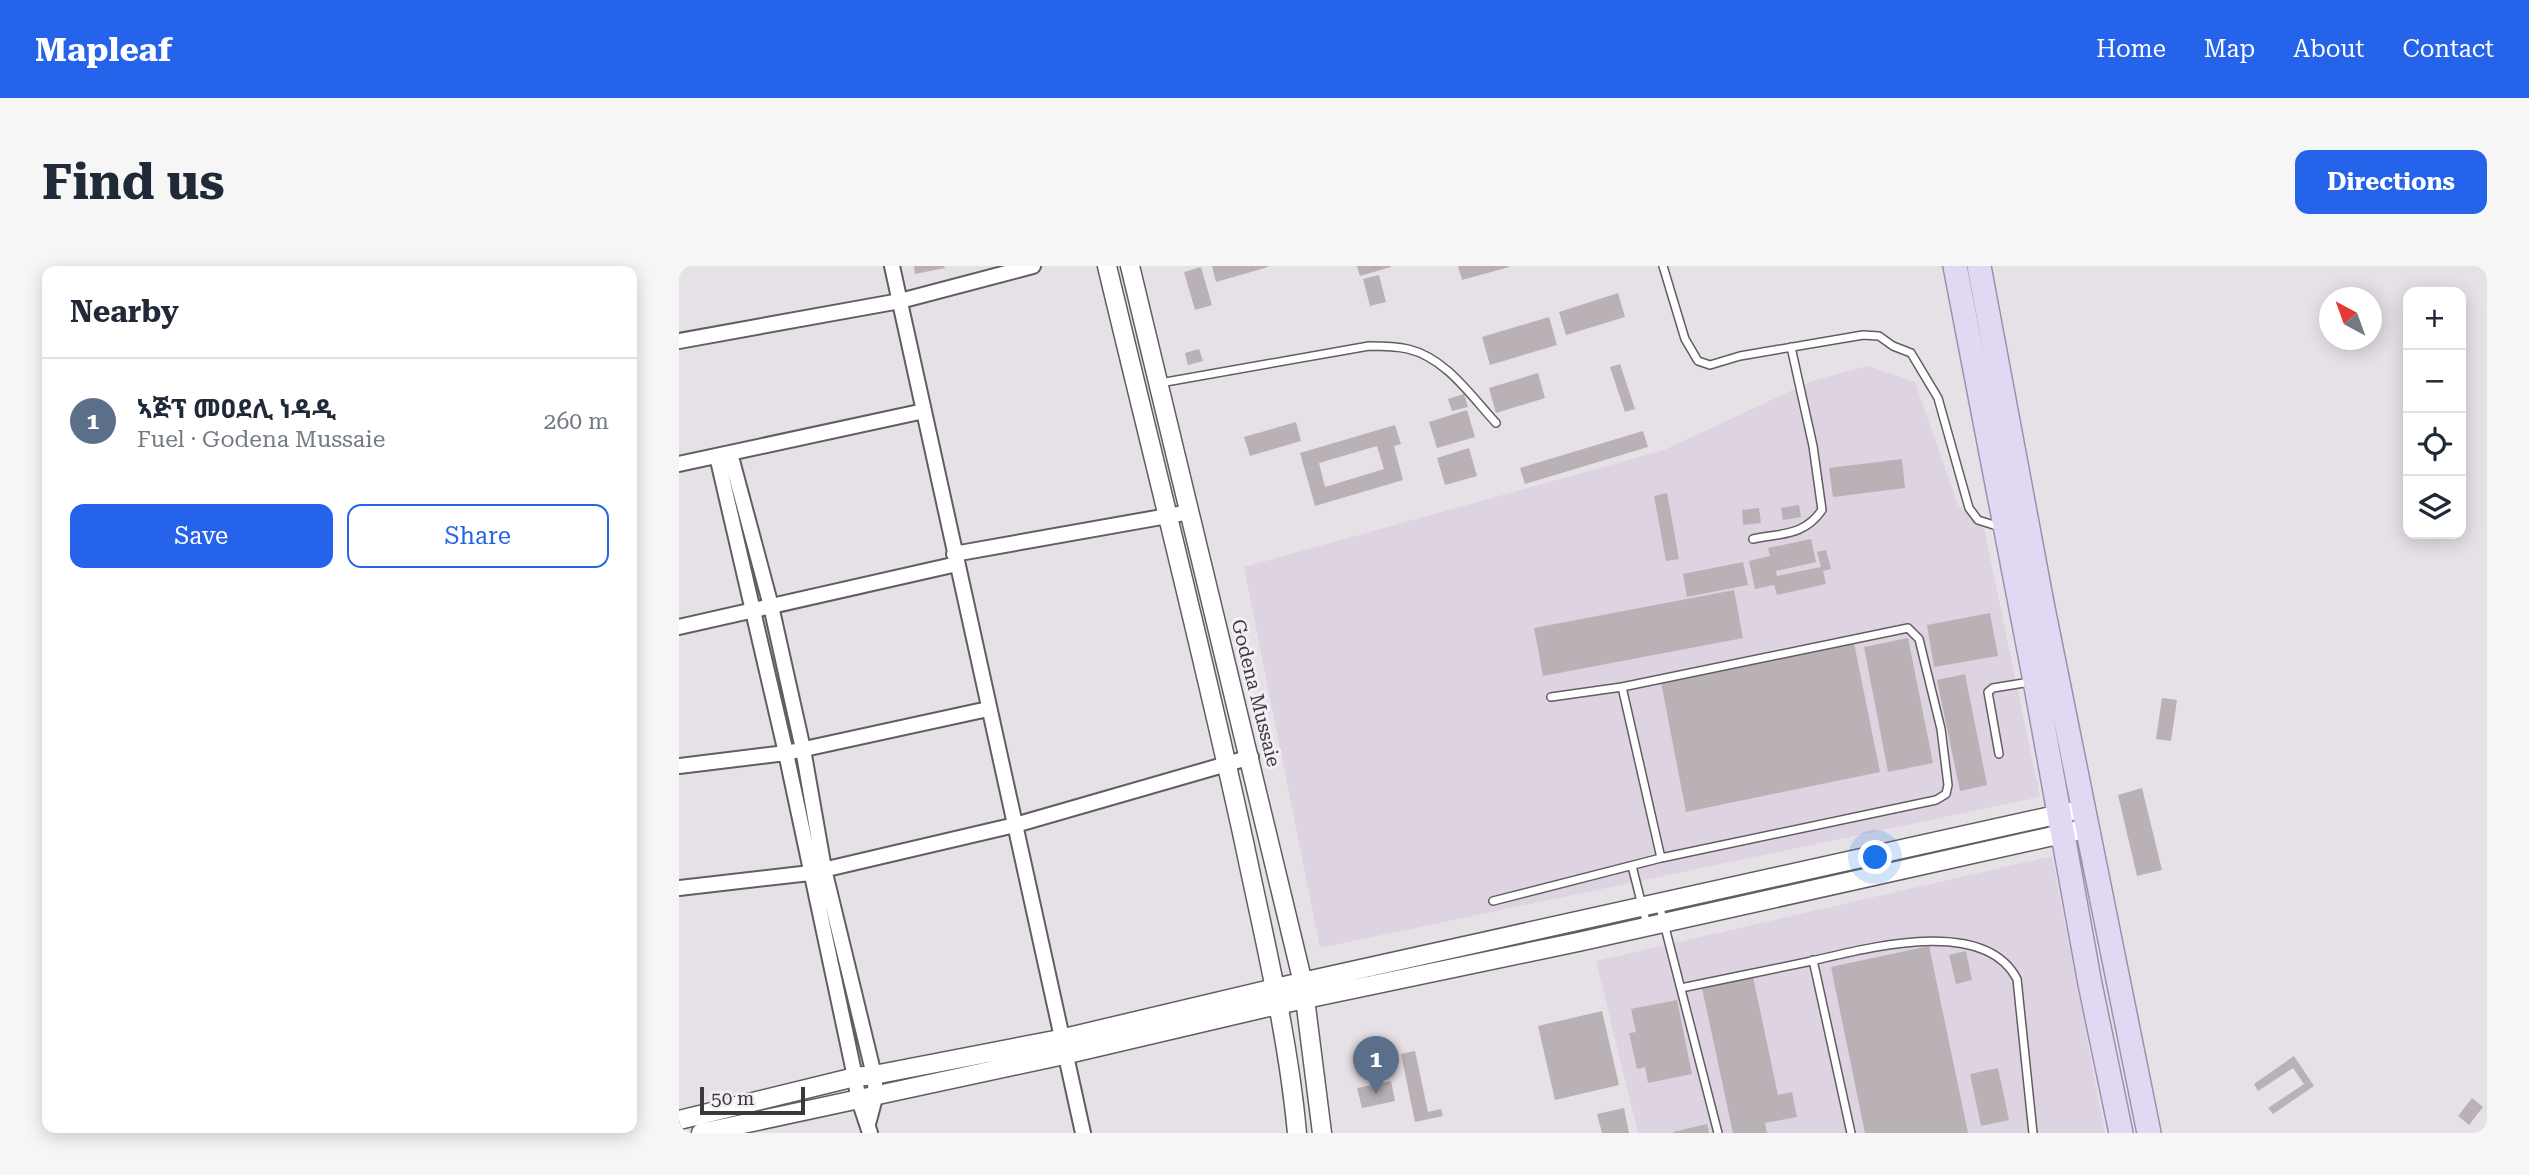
<!DOCTYPE html>
<meta charset="utf-8">
<style>
:root{--surface:#fff;--page:#f6f6f7;--text:#1f2937;--muted:#747a83;--line:#e0e1e3;--accent:#2563eb}
body{margin:0;font-family:"Roboto Serif","Noto Sans Ethiopic",serif;background:var(--page);color:var(--text)}
.controls{position:absolute;right:21px;top:21px;display:grid;overflow:hidden;border-radius:14px;box-shadow:0 4px 18px #0003}
.controls button{width:63px;height:63px;display:grid;place-items:center;padding:0;border:0;border-bottom:2px solid var(--line);background:var(--surface);color:var(--text);font:35px sans-serif}
.compass{position:absolute;left:1640px;top:21px;width:63px;height:63px;border-radius:50%;background:var(--surface);box-shadow:0 4px 18px #0003;rotate:319deg}
.scale{position:absolute;left:21px;bottom:18px;width:105px;box-sizing:border-box;padding-left:7px;border:4px solid #3b393c;border-top:0;font-size:19px;line-height:24px;white-space:nowrap;color:#3b393c;-webkit-text-stroke:5px #f3eef5;paint-order:stroke}
.you{position:absolute;left:1197px;top:592px;width:24px;height:24px;margin:-18px;border:5px solid #fff;border-radius:50%;background:#1a73e8;box-shadow:0 0 0 10px #1a73e833}
.badge{display:grid;place-items:center;width:46px;height:46px;border-radius:50%;background:var(--accent);color:#fff;font-size:23px;font-weight:700}
.pin{position:absolute;translate:-50% -58px;filter:drop-shadow(0 2px 4px #0008)}
.pin::after{content:'';position:absolute;top:37px;width:24px;height:21px;background:inherit;clip-path:polygon(0 0,100% 0,50% 100%)}
.list{margin:0;padding:0;list-style:none}
h2{display:flex;justify-content:space-between;align-items:center;height:91px;margin:0;padding:0 28px;font-size:30px}
h2 small{font-size:23px;font-weight:400;color:var(--muted)}
.list li{display:grid;grid-template-columns:46px 1fr auto;gap:21px;align-items:center;box-sizing:border-box;height:126px;padding:0 28px;border-top:2px solid var(--line)}
.list b{display:block;font-size:26px;white-space:nowrap}
.list p{margin:0;font-size:23px;white-space:nowrap;color:var(--muted)}
.list em{font-size:23px;font-style:normal;color:var(--muted)}
.actions{display:flex;gap:14px;padding:21px 28px}
.actions a{flex:1;padding:16px 0;border:2px solid var(--accent);border-radius:14px;text-align:center;font-size:24px;color:var(--accent)}
.actions .main{background:var(--accent);color:#fff}
.icon{flex:none;width:38px;height:38px;fill:none;stroke:currentColor;stroke-width:2;stroke-linecap:round;stroke-linejoin:round}
.map{position:relative;flex:none;width:1808px;height:867px;overflow:hidden;border-radius:14px}
header{display:flex;align-items:center;gap:42px;box-sizing:border-box;height:98px;padding:0 35px;background:var(--accent);color:#fff}
header strong{font-size:33px}
nav{display:flex;gap:38px;margin-inline-start:auto;font-size:24px}
.intro{display:flex;align-items:center;justify-content:space-between;box-sizing:border-box;height:168px;padding:0 42px}
h1{margin:0;font-size:49px}
.button{padding:18px 32px;border-radius:14px;background:var(--accent);color:#fff;font-size:24px;font-weight:700}
main{display:flex;gap:42px;padding:0 42px}
aside{flex:1;background:var(--surface);border-radius:14px;box-shadow:0 4px 18px #0003}
.map>svg:first-child{display:block}
</style>
<header>
<strong>Mapleaf</strong>
<nav><a>Home</a><a>Map</a><a>About</a><a>Contact</a></nav>
</header>
<div class="intro"><h1>Find us</h1><a class="button">Directions</a></div>
<main>
<aside>
<h2>Nearby<small></small></h2>
<ul class="list">
<li><span class="badge" style="background:#5c6f8a">1</span><div><b>ኣጅፕ መዐደሊ ነዳዲ</b><p>Fuel · Godena Mussaie</p></div><em>260 m</em></li>
</ul>
<div class="actions"><a class="main">Save</a><a>Share</a></div>
</aside>
<div class="map">
<svg width="1808" height="867" viewBox="0 0 1808 867">
<rect width="100%" height="100%" fill="#e6e1e7"/>
<path fill="#ded3e0" d="M1189 100 1236 116 1279 239 1305 262 1361 531 641 682 565 301 985 184 1133 115Z
M1373 590 1426 867H959L917 695Z"/>
<path fill="#b9b1b5" fill-rule="evenodd" d="M235 0H265L266 2 236 8Z
M533 0H589V1L537 16Z
M678 0H712V1L681 10Z
M779 0H830V1L783 14Z
M522 1 533 39 516 44 505 6Z
M700 9 707 36 691 40 684 13Z
M939 27 946 51 887 69 880 46Z
M870 51 878 79 811 99 803 71Z
M520 83 524 95 509 99 506 87Z
M941 98 956 143 946 146 931 101Z
M859 107 866 132 817 147 810 122Z
M785 128 789 141 773 145 769 133Z
M788 144 796 171 758 182 750 156Z
M617 156 622 175 571 190 565 171Z
M716 159 722 178 715 180 724 214 636 240 621 187ZM698 180 705 203 646 221 640 197Z
M964 165 969 181 846 218 841 202Z
M790 182 798 210 766 219 758 192Z
M1223 193 1226 222 1154 231 1150 202Z
M988 227 1000 293 987 295 975 230Z
M1120 239 1122 251 1104 254 1102 242Z
M1080 242 1082 257 1064 259 1063 244Z
M1132 273 1137 296 1097 305 1098 310 1142 301 1138 286 1147 284 1152 303 1144 305 1147 318 1098 329 1095 319 1076 323 1070 295 1091 290 1089 282Z
M1064 296 1069 319 1008 331 1004 308Z
M1055 324 1064 372 864 410 855 362Z
M1311 347 1319 390 1255 401 1248 359Z
M1229 372 1254 497 1209 506 1185 381Z
M1175 377 1201 506 1007 546 982 416Z
M1286 408 1308 519 1281 525 1258 414Z
M1483 432 1498 434 1492 475 1477 473Z
M1463 522 1483 604 1458 610 1439 529Z
M1250 680 1289 867H1186L1152 701Z
M1287 685 1293 714 1277 718 1270 689Z
M1074 711 1099 829 1113 826 1118 851 1086 857 1088 867H1054L1023 722Z
M998 734 1013 808 969 817 966 801 958 803 950 767 957 766 952 743Z
M923 745 940 819 876 834 859 760Z
M736 785 749 846 762 843 764 850 736 856 722 788Z
M1615 790 1635 820 1594 848 1589 842 1625 818 1614 802 1579 825 1575 818Z
M1319 802 1330 854 1302 860 1291 808Z
M712 815 716 835 683 842 678 822Z
M1793 832 1804 841 1790 859 1779 850Z
M945 842 950 867H923L918 848Z
M1028 858 1030 867H994V866Z"/>
<g fill="none" stroke-linecap="round" stroke-linejoin="round">
<defs>
<path id="service" d="M984 0 1006 73 1019 95 1031 99 1061 90 1184 69 1200 70 1214 80 1232 87 1259 132 1290 242 1299 254 1321 261
M481 117 690 80C703 80 716 80 729 83 767 92 792 130 817 157
M1074 273C1103 267 1125 270 1143 244L1134 180 1112 81
M943 421 982 592
M1320 488 1309 426 1314 422 1351 416
M953 600 968 659
M814 635 982 592 1257 534 1267 528 1269 519 1262 463 1240 373 1229 362 943 421 872 431
M980 638 1039 867
M1134 694 1172 867
M1002 722C1044 713 1086 705 1128 696 1182 684 1304 648 1338 713L1354 867"/>
<path id="minor" d="M213 0 404 867
M0 75 221 35 354 0
M51 187 92 340 124 483 145 603 195 809 197 828 189 858
M38 190 107 487 176 811 179 831 191 867
M0 198 245 145
M275 288 511 246
M0 361 278 298
M0 500 107 487 309 443
M0 622 131 607 336 559 572 491"/>
<path id="tertiary" d="M428 0C474 192 523 383 565 576 585 672 609 769 618 867
M451 0 624 717 643 867
M0 854 176 811 195 809 381 773 596 722 1390 546
M22 867 385 789 598 739 899 676 1410 562"/>
<path id="primary" d="M1276 0 1356 415 1411 718 1442 867
M1300 0 1363 337 1470 867"/>
</defs>
<use href="#service" stroke="#615d62" stroke-width="10"/>
<use href="#minor" stroke="#615d62" stroke-width="18"/>
<use href="#tertiary" stroke="#615d62" stroke-width="21"/>
<use href="#primary" stroke="#9a91af" stroke-width="26"/>
<use href="#service" stroke="#fff" stroke-width="7"/>
<use href="#minor" stroke="#fff" stroke-width="14"/>
<use href="#tertiary" stroke="#fff" stroke-width="18"/>
<use href="#primary" stroke="#e1d9f4" stroke-width="23"/>
</g>
<g text-anchor="middle" dominant-baseline="central" stroke-width="6" stroke-linejoin="round" paint-order="stroke">
<g font-size="19" fill="#3b393c" stroke="#f3eef5">
<text transform="translate(577 427) rotate(76)">Godena Mussaie</text>
</g>
</g>
</svg>
<div class="controls">
<button>+</button>
<button>−</button>
<button><svg class="icon" aria-label="locate" viewBox="0 0 24 24"><circle cx="12" cy="12" r="6"/><path d="M12 2v4M12 18v4M2 12h4M18 12h4"/></svg></button>
<button><svg class="icon" aria-label="layers" viewBox="0 0 24 24"><path d="M12 4l9 5-9 5-9-5zM3 14l9 5 9-5"/></svg></button>
</div>
<svg class="compass" viewBox="-18 -18 36 36"><path d="M0-13l5 13h-10z" fill="#e53935"/><path d="M0 13l5-13h-10z" fill="#747a83"/></svg>
<div class="scale">50 m</div>
<div class="you"></div>
<div class="pin badge" style="left:697px;top:828px;background:#5c6f8a">1</div>
</div>
</main>
